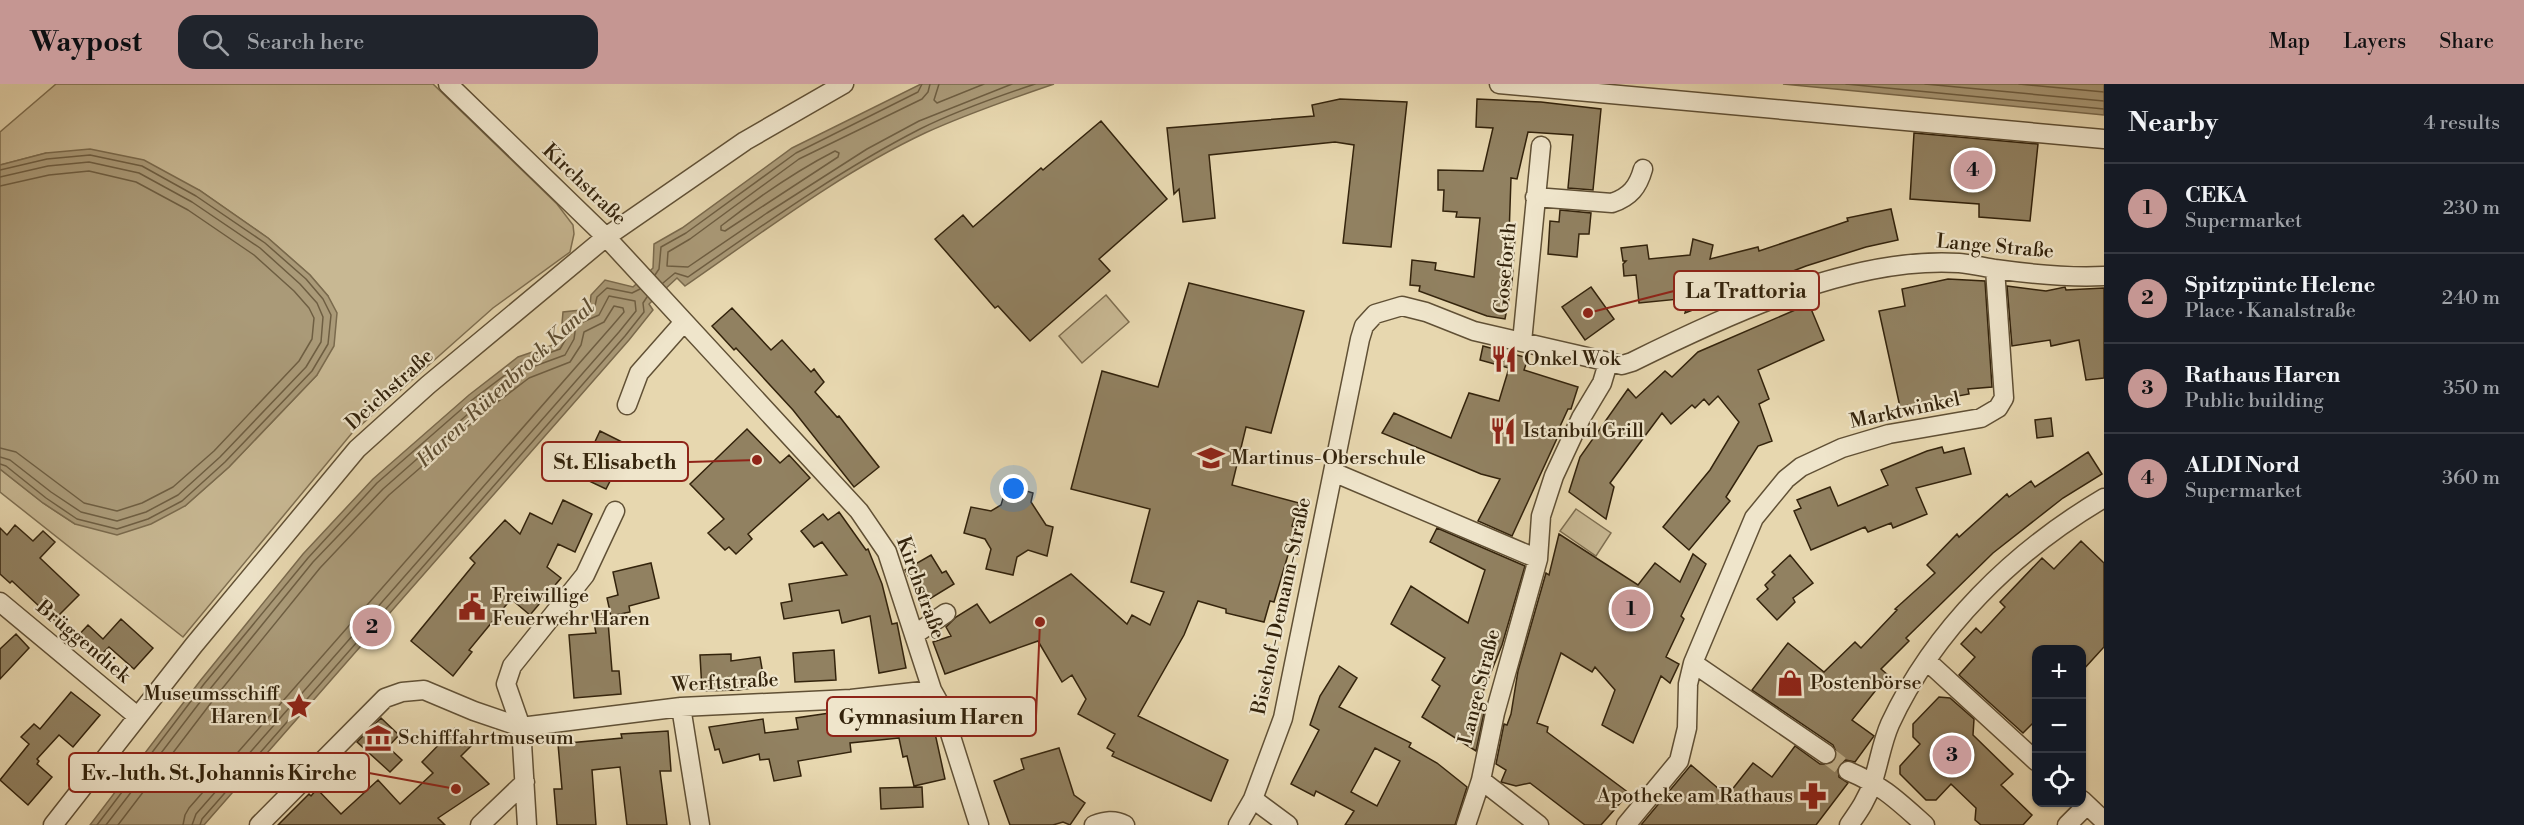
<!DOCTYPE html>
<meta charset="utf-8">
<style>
:root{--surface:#171b24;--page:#20242c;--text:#f1f3f6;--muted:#9ea1a6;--line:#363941;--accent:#c59692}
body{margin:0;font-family:"Libre Bodoni",serif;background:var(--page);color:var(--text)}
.controls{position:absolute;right:18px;bottom:18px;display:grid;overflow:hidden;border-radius:12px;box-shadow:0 2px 4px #0004}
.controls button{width:54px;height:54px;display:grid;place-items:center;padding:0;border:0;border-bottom:2px solid var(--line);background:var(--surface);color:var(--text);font:30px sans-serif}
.you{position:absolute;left:1014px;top:405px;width:21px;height:21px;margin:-15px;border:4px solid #fff;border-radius:50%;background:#1a73e8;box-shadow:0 0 0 9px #1a73e833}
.badge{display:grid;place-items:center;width:39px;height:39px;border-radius:50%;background:var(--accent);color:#111;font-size:20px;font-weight:700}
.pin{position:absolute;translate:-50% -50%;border:3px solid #fff;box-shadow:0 2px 6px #0006}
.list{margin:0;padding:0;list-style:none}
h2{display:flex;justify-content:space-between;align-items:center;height:78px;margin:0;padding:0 24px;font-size:26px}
h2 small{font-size:20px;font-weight:400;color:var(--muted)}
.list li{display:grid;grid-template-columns:39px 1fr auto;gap:18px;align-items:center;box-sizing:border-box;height:90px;padding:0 24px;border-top:2px solid var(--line)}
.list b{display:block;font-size:22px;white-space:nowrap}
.list p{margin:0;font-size:20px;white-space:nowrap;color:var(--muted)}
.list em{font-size:20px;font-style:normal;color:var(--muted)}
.icon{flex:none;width:33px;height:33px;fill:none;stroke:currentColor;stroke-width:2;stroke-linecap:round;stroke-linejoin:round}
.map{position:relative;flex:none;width:2104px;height:741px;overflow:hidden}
header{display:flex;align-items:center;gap:36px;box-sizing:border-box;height:84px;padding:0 30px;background:var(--accent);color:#111}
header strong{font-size:28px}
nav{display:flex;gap:33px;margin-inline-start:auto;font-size:21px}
.search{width:420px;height:54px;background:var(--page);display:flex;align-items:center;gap:15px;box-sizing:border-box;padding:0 21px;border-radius:18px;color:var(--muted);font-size:22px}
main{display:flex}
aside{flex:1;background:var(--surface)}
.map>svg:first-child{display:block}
</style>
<header>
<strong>Waypost</strong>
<div class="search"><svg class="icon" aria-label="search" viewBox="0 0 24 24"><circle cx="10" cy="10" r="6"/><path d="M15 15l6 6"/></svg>Search here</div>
<nav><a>Map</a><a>Layers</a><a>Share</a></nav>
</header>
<main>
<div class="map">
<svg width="2104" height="741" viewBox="0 0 2104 741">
<rect width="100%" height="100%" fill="#e7d7af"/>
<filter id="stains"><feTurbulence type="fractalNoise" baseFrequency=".00333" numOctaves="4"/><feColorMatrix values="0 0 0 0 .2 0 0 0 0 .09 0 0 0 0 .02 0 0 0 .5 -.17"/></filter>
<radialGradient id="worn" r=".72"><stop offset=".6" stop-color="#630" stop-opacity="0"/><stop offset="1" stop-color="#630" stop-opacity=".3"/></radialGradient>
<path fill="#c8b893" stroke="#7e6e50" stroke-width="1.5" d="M56 0H433L557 120 573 141 574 150 570 168 493 224 352 349 183 553 0 408V385L43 419 75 440 185 422 229 383 317 291 328 212 310 191 268 154 199 106 46 69 0 81V48Z
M1106 211 1129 238 1082 279 1059 252Z
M1576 425 1611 449 1596 472 1560 447Z"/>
<path fill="#aa9a78" stroke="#7a6a4d" stroke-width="1.5" d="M921 0H1054C1010 15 967 30 925 49 840 89 763 148 685 202L677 194 649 220 653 226 629 256 204 741H90L200 597 303 470 373 395 469 311 518 273 556 260 561 251 563 228 581 226 590 221 591 211 605 196 633 203 653 184 654 160 682 144 792 64Z
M1783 0H2104V31Z
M90 65 144 76 199 106 268 154 310 191 328 212 337 229 334 262 317 291 229 383 185 422 151 440 117 451 75 440 43 419 0 385V81L46 69Z"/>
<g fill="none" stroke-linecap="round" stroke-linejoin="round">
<path stroke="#6e5e42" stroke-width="1.5" d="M930 0 928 8 922 15 799 75 690 155 668 168 667 182 688 183 767 129 867 65 919 37 1012 0
M939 0 934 16 937 19 984 0
M1846 0 2104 25
M1925 0 2104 17
M2019 0 2104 8
M835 67 839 69 838 73 725 147 721 146V142C757 114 794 88 835 67Z
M0 86 47 75 90 71 142 82 196 112 265 159 306 195 323 215 331 231 328 260 312 287 225 378 182 417 148 435 117 445 77 435 46 414 6 382 0 380
M0 93 48 82 89 78 139 89 192 118 260 164 300 200 317 219 323 233 321 258 306 283 220 373 178 411 146 428 117 437 81 428 51 408 10 376 0 373
M0 102 49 91 89 87 136 98 188 126 254 171 294 207 309 224 314 234 312 255 299 277 214 367 173 403 142 419 117 427 84 419 16 368 0 364
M655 191 659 185 661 163 686 149 796 69 918 8 922 0
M663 199 675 189 688 193C763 141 838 87 920 45 956 27 996 13 1035 0
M97 741 204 600 308 474 377 399 472 316 521 279 560 265 567 253 569 234 583 231 594 226 597 213 607 204 632 209 640 205
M106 741 210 605 313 478 383 405 477 322 524 286 565 271 574 255 576 241 599 231 609 212 635 217 636 227 619 248 196 730 192 741
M118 741 217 611 320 484 389 411 483 329 529 294 570 278 581 261 584 248 604 238 614 222 623 224 624 228 612 242 189 724 185 731 183 741
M200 741 202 735 625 252 644 228 643 219 647 213"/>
</g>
<path fill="#918161" stroke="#33230c" stroke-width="1.5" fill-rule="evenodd" d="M1340 15 1407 18 1391 163 1343 159 1354 61 1335 58 1209 71 1215 134 1183 138 1179 105 1174 110 1167 44 1314 32 1312 21Z
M1477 15 1541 18 1601 25 1593 106 1568 104 1573 51 1528 48 1517 95 1511 94 1509 152 1515 153 1512 199 1505 235 1487 232 1419 207 1420 202 1410 201 1412 176 1436 179 1435 186 1474 193 1480 134 1456 133 1457 128 1443 127 1444 106H1438V86L1483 87 1493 44 1476 43Z
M1101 37 1167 115 1099 175 1110 187 1030 257 998 222 995 224 935 155 963 131 973 143 1041 84 1043 86Z
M1914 49 2038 60 2030 137 1979 133V120L1910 115Z
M1891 125 1898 156 1866 163 1806 182 1685 229 1689 214 1639 219 1636 191 1624 192 1623 180 1626 177H1623L1621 164 1647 161 1649 175 1690 171 1693 155 1713 161 1710 175 1758 163 1759 167 1848 137 1847 134Z
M1560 126 1591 129 1589 150H1579L1577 173 1548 170 1550 137 1559 138Z
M1948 195 1985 197 1992 303 1968 305 1969 310 1900 323 1879 227 1905 222 1902 205Z
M1189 199 1304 227 1271 349 1246 343 1232 401 1299 419 1292 442 1296 444 1274 518 1270 517 1264 538 1226 529V525L1198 517 1184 551 1138 632 1228 676 1211 717 1112 672 1114 668 1107 664 1115 650 1078 630 1086 615 1072 591 1062 598 1038 557 945 590 933 558 951 552 946 543 956 533 977 520 990 539 1071 490 1127 540 1132 531 1150 541 1164 508 1131 498 1150 425 1071 405 1102 287 1158 303Z
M2007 202 2046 207 2065 203 2066 206 2104 204V294L2086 296 2079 256 2051 262 2050 256 2012 262Z
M1591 203 1614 235 1585 256 1562 223Z
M1809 220 1824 256 1758 286 1769 315 1759 320 1772 357 1758 362 1726 413 1730 417 1689 466 1663 443 1710 386 1739 338 1718 312 1709 321 1704 315 1695 324 1692 321 1671 340 1662 329 1610 399 1614 403 1606 435 1569 408 1580 373 1628 305 1636 314 1665 287 1672 293 1698 268Z
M732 224 771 266 782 256 811 288 814 285 824 298 815 308 837 333 839 332 879 383 854 403 793 326 736 264 734 266 712 242Z
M1483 262 1528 274 1524 286 1578 303 1571 325H1568L1557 349 1559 350 1512 452 1478 437 1500 395 1481 390 1382 349 1394 329 1451 354 1469 309 1499 317 1509 284 1480 276Z
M2051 334 2053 352 2037 354 2035 336Z
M747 345 780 379 789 371 810 394 748 450 752 455 736 470 729 463 725 466 708 449 724 435 690 400Z
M600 347 642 368 645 362 659 369 648 390 619 380 606 405 572 389 586 361 592 364Z
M1942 363 1944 369 1964 364 1971 390 1916 404 1927 430 1893 444 1891 439 1868 448 1865 443 1811 466 1794 427 1801 424 1797 416 1830 403 1838 422 1888 401 1881 386 1927 367Z
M2088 368 2102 390 2063 414 1993 469 1906 554 1909 557 1881 585 1888 591 1852 636 1874 652 1855 678 1846 676 1838 682 1839 693 1848 699 1816 741H1641L1691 681 1727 712 1753 679 1772 693 1795 662 1820 680H1831L1837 670 1833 661 1752 606 1788 559 1824 588 1855 558 1861 564 1897 526 1895 525 1935 489 1927 481 1957 450 1959 453 2007 410 2009 413 2031 397 2035 403Z
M1007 401 1033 409 1031 418 1046 441 1053 443 1047 472 1028 466 1017 473 1013 491 986 485 991 465 985 455 964 449 971 423 991 427 1001 421Z
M563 416 592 430 575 468 558 460 547 483 561 494 530 531 511 515 469 566 472 568 453 592 411 557 475 479 470 474 505 436 520 450 530 429 552 440Z
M839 428 866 466 868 465 882 500 892 540 897 539 906 584 879 589 870 532 842 539 839 526 784 535 781 519 792 517 789 500 847 491 822 458 814 463 801 447 823 430 828 436Z
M15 441 33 457 43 447 55 458 40 474 79 511 54 536 12 497 10 499 0 490V444L7 451Z
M1437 444 1525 482 1502 561 1476 625 1484 629 1476 667 1422 633 1440 602 1432 596 1445 574 1391 540 1411 502 1468 539 1485 486 1430 458Z
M1559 450 1638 501 1655 479 1680 498 1693 470 1706 480 1681 532 1684 535 1666 573 1679 580 1670 599 1661 592 1633 659 1602 641 1615 606 1595 583 1592 588 1561 569 1537 639 1548 643 1547 648 1629 709 1601 741H1585L1530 699 1516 702 1501 698 1506 686 1496 680 1504 640 1507 641 1511 630 1518 587 1546 489 1549 491Z
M2081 457 2104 479V563L2082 587V566H2037V635L2023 649 1959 591 1975 573 1961 560 1976 544 1981 549 2005 523 2000 518 2042 474 2054 485Z
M931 471 942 489 946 487 954 500 923 519 905 486Z
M1790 471 1813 499 1793 514 1795 518 1777 536 1757 515 1768 505 1765 501 1775 491 1772 488Z
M651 479 659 514 629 522 630 528 611 532 607 514 618 511 613 488Z
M607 525 612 587H619L621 610 574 614 569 551 596 549 592 529Z
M121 535 153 564 134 585 109 563 98 574 76 554 88 541 103 555Z
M16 550 29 564 0 595V565Z
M834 566 836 596 795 598 793 569Z
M731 570V577L760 573 765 602 738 606 702 607 700 571Z
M1339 582 1357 594 1339 623 1411 659 1409 663 1437 679 1467 703 1455 741H1345L1354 727 1316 707 1314 712 1291 700 1319 646 1310 641 1320 612ZM1375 664 1400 677 1377 722 1351 708Z
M71 608 100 631 73 663 59 651 37 675 39 677 37 680 52 693 28 721 0 696 29 660 21 653 34 640 40 645Z
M1939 613 1950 614 1974 635 1973 651 2013 690 2001 701 2032 731 2023 741H1981L1975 736 1976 724 1951 700 1936 716H1926L1900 690V682L1920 660 1913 653V640Z
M927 624 933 640 945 695 914 702 907 672 903 673 899 654 850 659 851 668 798 677 801 692 774 697 769 675 760 676 759 670 723 679 719 665 715 666 709 643 763 635 765 649 798 645 796 634 843 627 844 632 898 626 900 631Z
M381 634 399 651 388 663 402 676 390 688 357 658Z
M455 644 472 661 461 672 489 700 438 734 445 741H278L309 710 311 712 317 705 341 730 378 696 400 720 433 689 422 678Z
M668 647 671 687H660L667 741H627L620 683 592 686 596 741H557L554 705H562L558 660 622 654 621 650Z
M1059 664 1074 711 1085 719 1070 741 1063 738 1053 741H1010L994 697 1024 685 1021 675Z
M922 703 923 723 881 725 880 704Z"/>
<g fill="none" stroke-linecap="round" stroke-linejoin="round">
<path stroke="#c3b38e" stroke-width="18" stroke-dasharray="18 9" stroke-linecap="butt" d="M1826 670 1848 687"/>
<defs>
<path id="minor" d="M448 0 606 153 859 427 887 468 932 606 942 624 979 741
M1499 0 2104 55
M1535 113 1612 119C1630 113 1638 103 1643 85
M1522 258 1541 62
M627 321 639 289 684 238
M1333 388 1538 475
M0 518 137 632
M914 551 946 529
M1927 577 2036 677
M681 623 700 741
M1826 670 1693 579 1754 434 1786 395 1801 383 1842 364 1889 350 1981 334 1998 324 2004 314 1995 185
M1848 687C1882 701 1898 717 1925 741
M1481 696 1539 741
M1253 715 1288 741
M2082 716 2104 737
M53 741 194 561 357 365 428 301 606 153 745 57 844 0
M259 741 385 614 402 608 424 606 474 627 521 643 681 623 851 615 932 606
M480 741 525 698
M527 741 521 643 506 600 512 582 585 491 615 427
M1094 741C1105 737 1114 735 1125 741
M1238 741 1253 715 1283 634 1360 255 1364 242 1375 230 1402 222 1426 228 1474 247 1622 281 1632 278C1727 231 1852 172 1959 179 1971 180 1983 183 1995 185 2031 190 2068 194 2104 192
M1466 741 1481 696 1495 629 1538 475 1541 432 1554 392 1581 334 1602 299 1608 279
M1626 741 1679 677 1687 644 1688 600 1693 579
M1849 741C1859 727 1868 714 1873 697 1879 679 1882 658 1890 640 1934 545 2014 467 2104 414
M2067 741 2087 721"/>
</defs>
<use href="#minor" stroke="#605035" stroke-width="21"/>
<use href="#minor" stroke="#efe5cb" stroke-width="18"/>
</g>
<defs>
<symbol id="restaurant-bare" viewBox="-9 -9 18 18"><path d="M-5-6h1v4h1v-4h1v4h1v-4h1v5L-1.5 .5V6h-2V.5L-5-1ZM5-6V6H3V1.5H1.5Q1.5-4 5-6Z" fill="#8f2418" stroke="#efe5cb" stroke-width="2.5" paint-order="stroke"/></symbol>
<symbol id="school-bare" viewBox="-9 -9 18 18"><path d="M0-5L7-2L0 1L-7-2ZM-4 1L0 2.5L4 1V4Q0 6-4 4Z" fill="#8f2418" stroke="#efe5cb" stroke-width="2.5" paint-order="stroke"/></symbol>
<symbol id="civic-bare" viewBox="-9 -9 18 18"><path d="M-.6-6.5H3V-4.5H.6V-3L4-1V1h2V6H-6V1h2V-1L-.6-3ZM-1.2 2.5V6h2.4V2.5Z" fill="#8f2418" stroke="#efe5cb" stroke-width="2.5" paint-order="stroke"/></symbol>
<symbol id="shop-bare" viewBox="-9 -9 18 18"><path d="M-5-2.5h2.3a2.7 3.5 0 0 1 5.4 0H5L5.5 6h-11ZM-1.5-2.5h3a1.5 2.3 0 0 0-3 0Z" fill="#8f2418" stroke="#efe5cb" stroke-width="2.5" paint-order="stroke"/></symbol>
<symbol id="sight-bare" viewBox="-9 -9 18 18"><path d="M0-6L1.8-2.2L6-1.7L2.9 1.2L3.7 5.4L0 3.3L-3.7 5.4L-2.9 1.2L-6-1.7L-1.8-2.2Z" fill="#8f2418" stroke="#efe5cb" stroke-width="2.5" paint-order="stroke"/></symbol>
<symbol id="museum-bare" viewBox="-9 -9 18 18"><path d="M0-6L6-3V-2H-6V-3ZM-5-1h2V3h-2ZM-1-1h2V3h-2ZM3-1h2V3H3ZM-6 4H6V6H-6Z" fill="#8f2418" stroke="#efe5cb" stroke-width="2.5" paint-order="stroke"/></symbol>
<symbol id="pharmacy-bare" viewBox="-9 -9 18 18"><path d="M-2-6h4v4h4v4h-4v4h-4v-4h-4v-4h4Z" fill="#8f2418" stroke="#efe5cb" stroke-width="2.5" paint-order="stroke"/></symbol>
</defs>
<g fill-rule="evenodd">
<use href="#restaurant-bare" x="1485" y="256" width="38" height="38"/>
<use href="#restaurant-bare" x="1484" y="328" width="38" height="38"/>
<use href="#school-bare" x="1192" y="355" width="38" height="38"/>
<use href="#civic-bare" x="453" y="504" width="38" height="38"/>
<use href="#shop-bare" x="1771" y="580" width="38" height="38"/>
<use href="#sight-bare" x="280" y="603" width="38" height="38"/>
<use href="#museum-bare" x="359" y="635" width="38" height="38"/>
<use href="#pharmacy-bare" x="1794" y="693" width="38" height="38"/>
</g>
<g text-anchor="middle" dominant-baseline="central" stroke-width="4.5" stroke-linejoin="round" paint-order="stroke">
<g font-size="20" fill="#33230c" stroke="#efe5cb">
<text transform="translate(584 101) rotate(44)">Kirchstraße</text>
<text transform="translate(1995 163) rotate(5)">Lange Straße</text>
<text transform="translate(1506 184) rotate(-85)">Goseforth</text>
<text transform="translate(390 306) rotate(-42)">Deichstraße</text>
<text transform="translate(1905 327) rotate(-12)">Marktwinkel</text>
<text transform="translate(920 504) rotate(70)">Kirchstraße</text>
<text transform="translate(1282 522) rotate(-78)">Bischof-Demann-Straße</text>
<text transform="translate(83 558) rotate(40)">Brüggendiek</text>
<text transform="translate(725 599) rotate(-3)">Werftstraße</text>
<text transform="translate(1480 603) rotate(-76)">Lange Straße</text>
</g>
<g font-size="20" fill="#33230c" stroke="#efe5cb" text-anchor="start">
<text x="1524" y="275">Onkel Wok</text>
<text x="1523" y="347">Istanbul Grill</text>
<text x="1231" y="374">Martinus-Oberschule</text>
<text x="492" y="512">Freiwillige<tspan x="492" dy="23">Feuerwehr Haren</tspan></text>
<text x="1810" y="599">Postenbörse</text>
<text x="279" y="610" text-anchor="end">Museumsschiff<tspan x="279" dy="23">Haren I</tspan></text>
<text x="398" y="654">Schifffahrtmuseum</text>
<text x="1793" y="712" text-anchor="end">Apotheke am Rathaus</text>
</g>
<g font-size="21" font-style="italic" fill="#5d4d32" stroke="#efe5cb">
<text transform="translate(506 300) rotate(-43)">Haren-Rütenbrock Kanal</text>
</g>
</g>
<path fill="none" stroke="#8f2418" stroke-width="2" d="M1588 229L1674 207M757 376L688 378M1040 538L1036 632M456 705L369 689"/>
<g fill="#8f2418" stroke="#efe5cb" stroke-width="2">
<circle cx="1588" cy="229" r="6"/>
<circle cx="757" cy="376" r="6"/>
<circle cx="1040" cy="538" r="6"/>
<circle cx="456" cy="705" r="6"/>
</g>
<g fill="#efe5cb" stroke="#8f2418" stroke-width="2">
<rect x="1674" y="187" width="145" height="39" rx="6"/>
<rect x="542" y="358" width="146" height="39" rx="6"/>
<rect x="827" y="613" width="209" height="39" rx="6"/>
<rect x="69" y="669" width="300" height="39" rx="6"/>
</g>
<g font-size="21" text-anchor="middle" font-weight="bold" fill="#33230c">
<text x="1746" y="214">La Trattoria</text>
<text x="615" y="385">St. Elisabeth</text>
<text x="931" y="640">Gymnasium Haren</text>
<text x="219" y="696">Ev.-luth. St. Johannis Kirche</text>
</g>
<rect width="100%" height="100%" filter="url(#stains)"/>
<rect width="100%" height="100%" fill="url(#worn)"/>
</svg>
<div class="controls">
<button>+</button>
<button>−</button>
<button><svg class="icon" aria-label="locate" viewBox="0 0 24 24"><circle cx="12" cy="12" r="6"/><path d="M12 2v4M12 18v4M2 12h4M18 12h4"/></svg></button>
</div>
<div class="you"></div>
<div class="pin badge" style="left:1631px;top:525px">1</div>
<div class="pin badge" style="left:372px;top:543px">2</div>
<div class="pin badge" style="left:1952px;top:671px">3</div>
<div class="pin badge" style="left:1973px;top:86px">4</div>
</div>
<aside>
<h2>Nearby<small>4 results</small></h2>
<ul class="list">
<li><span class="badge">1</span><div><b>CEKA</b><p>Supermarket</p></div><em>230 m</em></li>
<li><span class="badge">2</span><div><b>Spitzpünte Helene</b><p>Place · Kanalstraße</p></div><em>240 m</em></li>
<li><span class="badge">3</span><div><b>Rathaus Haren</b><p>Public building</p></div><em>350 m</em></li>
<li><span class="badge">4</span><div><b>ALDI Nord</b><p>Supermarket</p></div><em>360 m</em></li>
</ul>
</aside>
</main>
